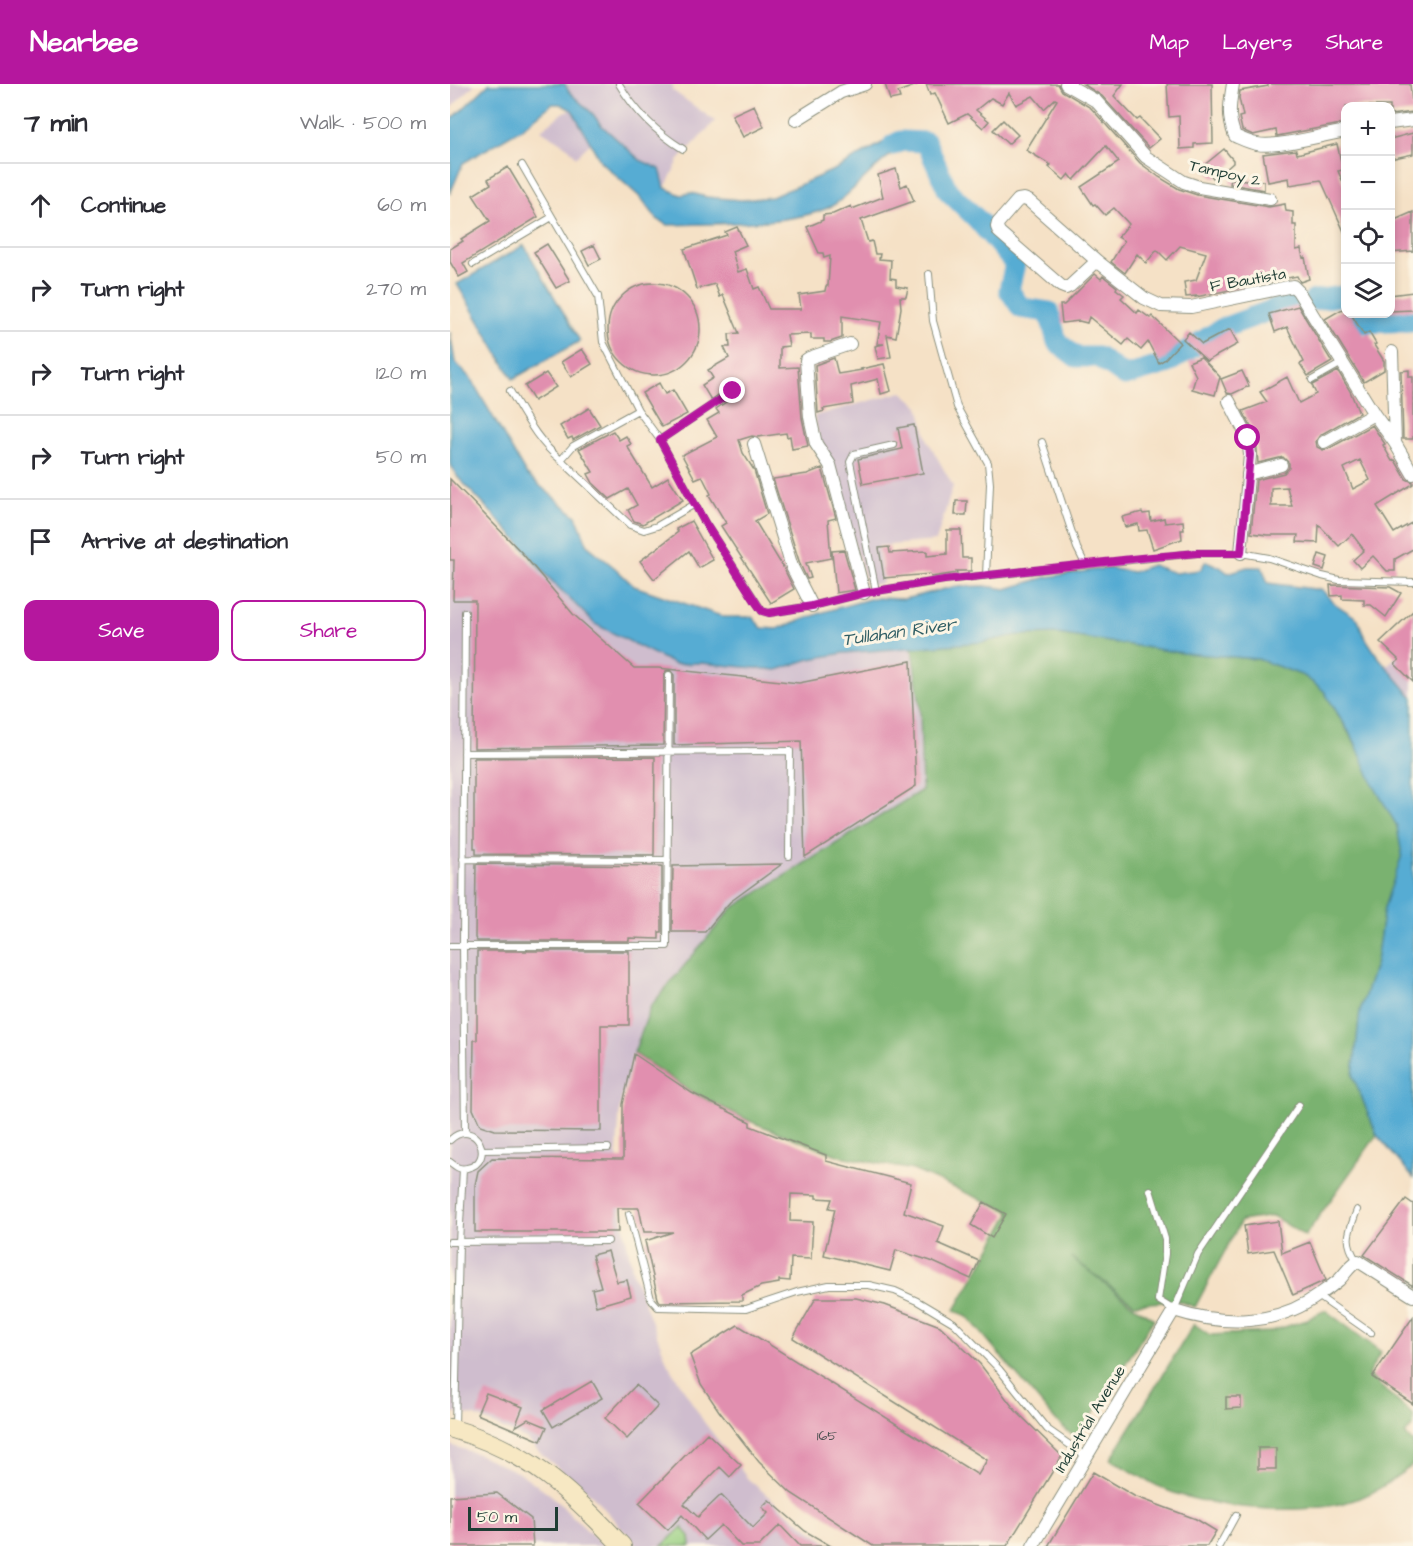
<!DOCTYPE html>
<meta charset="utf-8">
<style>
:root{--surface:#fff;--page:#f2f2f3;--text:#2b2b33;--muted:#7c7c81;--line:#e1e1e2;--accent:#b5179e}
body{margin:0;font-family:"Architects Daughter",sans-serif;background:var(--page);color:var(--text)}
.controls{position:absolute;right:18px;top:18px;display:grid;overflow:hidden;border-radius:12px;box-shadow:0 3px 9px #0003}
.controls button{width:54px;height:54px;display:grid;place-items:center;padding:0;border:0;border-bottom:2px solid var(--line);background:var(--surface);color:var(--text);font:30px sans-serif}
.scale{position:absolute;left:18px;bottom:15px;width:90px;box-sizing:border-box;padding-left:6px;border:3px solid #1f3d34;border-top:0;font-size:16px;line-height:21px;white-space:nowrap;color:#1f3d34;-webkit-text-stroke:4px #fcf5e5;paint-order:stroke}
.stop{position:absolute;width:18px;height:18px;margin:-14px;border:4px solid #b5179e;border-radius:50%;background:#fff}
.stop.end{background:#b5179e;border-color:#fff;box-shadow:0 2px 6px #0008}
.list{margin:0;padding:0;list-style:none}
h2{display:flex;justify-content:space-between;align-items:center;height:78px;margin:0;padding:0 24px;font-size:26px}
h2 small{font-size:20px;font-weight:400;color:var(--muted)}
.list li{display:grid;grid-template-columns:39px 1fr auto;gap:18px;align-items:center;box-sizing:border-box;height:84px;padding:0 24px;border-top:2px solid var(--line)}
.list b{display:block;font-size:22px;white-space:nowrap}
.list em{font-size:20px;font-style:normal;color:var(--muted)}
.actions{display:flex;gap:12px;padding:18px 24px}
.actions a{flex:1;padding:14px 0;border:2px solid var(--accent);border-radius:12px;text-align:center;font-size:21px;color:var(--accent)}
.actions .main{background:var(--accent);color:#fff}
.icon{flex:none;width:33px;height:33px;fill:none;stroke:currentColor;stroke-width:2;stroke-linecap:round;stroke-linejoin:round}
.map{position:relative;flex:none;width:963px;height:1462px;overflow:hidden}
header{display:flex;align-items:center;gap:36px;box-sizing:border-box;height:84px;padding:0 30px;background:var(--accent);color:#fff}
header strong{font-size:28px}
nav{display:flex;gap:33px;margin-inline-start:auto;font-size:21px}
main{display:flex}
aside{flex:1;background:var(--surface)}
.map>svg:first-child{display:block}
</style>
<header>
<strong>Nearbee</strong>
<nav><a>Map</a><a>Layers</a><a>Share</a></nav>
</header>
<main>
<aside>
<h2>7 min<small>Walk · 500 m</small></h2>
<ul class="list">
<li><svg class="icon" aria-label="ahead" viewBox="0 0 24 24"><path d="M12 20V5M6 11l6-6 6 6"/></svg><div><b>Continue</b></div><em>60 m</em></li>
<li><svg class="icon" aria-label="right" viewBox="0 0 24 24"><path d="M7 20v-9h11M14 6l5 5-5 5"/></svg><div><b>Turn right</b></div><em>270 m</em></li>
<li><svg class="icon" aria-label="right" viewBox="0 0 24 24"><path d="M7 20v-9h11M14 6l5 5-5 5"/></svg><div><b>Turn right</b></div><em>120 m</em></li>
<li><svg class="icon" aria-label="right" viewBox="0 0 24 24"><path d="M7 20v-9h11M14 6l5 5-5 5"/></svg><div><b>Turn right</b></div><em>50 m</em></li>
<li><svg class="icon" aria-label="arrive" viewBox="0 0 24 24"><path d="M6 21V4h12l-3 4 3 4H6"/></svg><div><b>Arrive at destination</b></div></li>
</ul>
<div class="actions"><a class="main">Save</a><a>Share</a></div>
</aside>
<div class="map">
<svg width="963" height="1462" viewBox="0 0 963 1462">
<rect width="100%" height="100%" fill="#fcf5e5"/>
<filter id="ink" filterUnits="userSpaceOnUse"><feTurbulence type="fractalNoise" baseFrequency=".0167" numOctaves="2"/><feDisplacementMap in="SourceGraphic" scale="12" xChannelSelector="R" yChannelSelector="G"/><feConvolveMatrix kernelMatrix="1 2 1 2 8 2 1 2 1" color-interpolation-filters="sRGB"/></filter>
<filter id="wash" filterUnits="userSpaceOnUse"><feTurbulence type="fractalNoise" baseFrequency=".008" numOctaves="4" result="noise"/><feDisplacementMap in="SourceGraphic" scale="24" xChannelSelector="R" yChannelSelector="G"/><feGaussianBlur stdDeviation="1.35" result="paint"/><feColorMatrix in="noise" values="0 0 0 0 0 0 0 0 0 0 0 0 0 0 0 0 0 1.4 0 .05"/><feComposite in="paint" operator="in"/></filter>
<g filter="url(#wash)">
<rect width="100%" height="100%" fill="#f5e1c6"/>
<path fill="#cfbdce" d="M0 0H25L0 25Z
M115 0H223L222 6 265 37 229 76 215 104 210 85 190 76 150 40 143 30 119 8Z
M124 25 148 52 126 73 119 64 91 46 114 28Z
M452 308 469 322 478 357 503 402 486 457 428 462 433 499 418 501 370 359 364 332Z
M0 395 35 432 145 540 224 580 251 579 299 583 394 569 462 564 470 622 473 706 281 825 201 922 184 969 170 1022 167 1066 171 1128 183 1189 218 1280 254 1338 298 1395 343 1433 378 1459 376 1462H187L143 1412 91 1370 78 1356 25 1332 0 1328Z
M963 558V614L935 583Z
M0 1361 28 1370 73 1391 101 1411 153 1462H0Z"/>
<path fill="#98cf81" stroke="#5c865a" stroke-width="1.5" d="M232 1443 240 1452 241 1462H212Z"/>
<path fill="#7ab26f" stroke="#4c7852" stroke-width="1.5" d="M608 550 733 569 808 575 854 592 874 607 910 668 924 702 947 742 953 771 934 824 926 878 910 927 903 992 927 1051 855 1152 823 1132 791 1137 745 1223 729 1217 684 1220 621 1173 682 1221 704 1235 627 1355 605 1336 519 1234 505 1226 561 1128 463 1086 390 1072 304 1039 242 1008 184 969 201 922 281 825 472 706 470 622 462 564 533 558 567 551Z
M875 1226 931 1268 918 1291 963 1331V1342L955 1350 963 1359V1381C949 1390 936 1402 921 1409 870 1435 774 1426 721 1408 700 1400 680 1386 661 1375L744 1240 760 1251 819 1248 856 1236Z"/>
<path fill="#57acd3" stroke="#3b7484" stroke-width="1.5" d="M39 0H115L119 8 143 30 150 40 190 76 210 85 215 104 231 111 241 109 257 113 291 116 322 113 388 84 439 55 458 50 473 52 470 62C442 56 408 106 385 120 350 142 259 139 217 141L207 135 192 115 151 78 122 26 110 20H102L71 45 13 79 0 110V37Z
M74 161 130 257 63 295 7 200Z
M0 248 5 278 21 295 76 390 126 432 138 462 165 484 184 502 274 533H302L312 544 327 545 374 528 423 514 454 515 503 503 535 502 556 505 597 493 657 484 683 488 702 481 725 489 750 486 756 477 770 483 778 489 797 483H812L818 499 872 506 884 519 908 535 913 550 926 570 963 614V1094L927 1051 903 992 910 927 926 878 934 824 952 771 947 742 924 702 904 656 874 607 865 600 854 592 808 575 733 569 608 550 567 551 533 558 394 569 360 575 327 586 251 579 224 580 145 540 95 490 66 455 7 392 0 379Z"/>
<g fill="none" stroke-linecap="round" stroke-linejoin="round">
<path stroke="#57acd3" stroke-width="21" d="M443 61 451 57 476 58 498 107 527 135 565 180 559 206 571 224 599 228 607 258 626 273H648L675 292 716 280 773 244 832 222 847 219
M864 216 896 211
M906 230 911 239 963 237"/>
</g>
<g id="blocks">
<path fill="#e18faf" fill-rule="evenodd" d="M435 0H467V1L448 8 450 14 440 16Z
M476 0H608L612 7 641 24 690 79 709 93 729 105 747 111 819 123 835 120 836 127 843 128V141H846V166L851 165 853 174 855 173 859 195 850 198 847 192 746 213 747 212 736 213 734 198 746 196 756 169 730 162 717 176 707 166 696 179 687 170 675 189 661 178 674 157 668 153 679 140 664 124 655 131 645 120 643 121 631 103 669 78 656 62 624 96 619 90 614 96 599 83 601 81 576 66 607 16 605 15 594 25 583 12 566 21 559 9 552 20 541 14 526 26 539 37 533 44 517 30 499 39 485 9 480 11Z
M633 0H673L664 12 687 36 690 34 710 55 699 64 652 12Z
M717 0H762L763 59 744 60V64L730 65 729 32 719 33Z
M818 0H960L963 28 940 31V22H896V39L827 52 826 46 803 51 792 46 789 33 793 32 789 14 790 7 818 2Z
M304 21 314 43 293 53 282 31Z
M553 36 568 51 558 60 543 46Z
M963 49V70L940 75V55Z
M887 60 893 86 888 87 896 105V152L871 96 840 101 839 94 818 98 813 70 846 66 847 70Z
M774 65 783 76V79L766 94H763L753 82Z
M58 83 88 133 13 179 18 188 9 193 0 178V165L13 157 11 155 40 137 23 111 41 100 38 95Z
M446 85 451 103 457 100 464 117 411 136 418 158 422 157 425 170H430L429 175 441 176 440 194 446 195V202L458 204 456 213H450L451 224 446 253 437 251 441 273 428 275 425 262 434 260H427L431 238 392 232V254L380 258H374V255H361V250L337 251 339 262 330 263V284L348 283 352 334 358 362 342 365 340 352 337 353 336 349 308 353 302 352 289 356 293 369 304 386 317 430 305 437 333 483 344 505 321 519 271 442 276 439 259 411 261 410 252 392 245 395 232 371 267 353 257 336 269 329 266 325 286 311 288 306 285 302H281L261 316 252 301 263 294 258 286 279 274 274 263H280L279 250 289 249 273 211 270 213 265 200 247 205 234 165 277 151 275 148 287 143 296 161 282 167 288 188 297 185 304 205 309 203 319 225H351L349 211 375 207 376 202H378L380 172 374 174 373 169H369L357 143 373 136V131L383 130 401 122 402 125 433 113 428 91Z
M781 95 814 97V106L780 100Z
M963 128V167L940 169V138Z
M97 160 120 197 106 204 84 168Z
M144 161 151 175 139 181 132 167Z
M645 190 651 195 653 192 667 203 666 205 674 211 671 214 687 229 689 226 700 234 702 232 730 259 714 276 709 279 698 258 691 266 678 255 673 261 639 233 637 239 629 237 612 239 610 221H614Z
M158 245a46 46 0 1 1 92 0a46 46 0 1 1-92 0Z
M963 208V226L940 227V211Z
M848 222 882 278 858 292 850 280 854 278 837 243 825 248 819 230Z
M894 224 896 230H901L914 251 919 248 926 260 924 261 934 277V286L914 298 875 235Z
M780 245 788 260 757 277 733 255 739 248 752 260Z
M132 265 142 280 121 293 111 278Z
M751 273 770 293 765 311 742 305 746 292 739 278Z
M384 274 388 290 412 286 411 285 434 280 441 307 431 310 428 295 401 302 403 320 373 325 374 327 368 329 365 281Z
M959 286V293H963V355H953L951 287Z
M792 287 799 302 782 310 777 309 771 295Z
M888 287 900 307 909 329 870 351 866 357 867 363 873 366 878 365 922 341 935 360 933 361 942 377 945 376 956 395 963 398V400L927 422 944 449 963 438V465L945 475V487H937L923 472 910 484 903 476 914 466 902 450 889 462 869 441 868 459 847 458 848 451H818L801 449 806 396 834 389 839 384V379L833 373 808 379 806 353 793 327 817 318 810 308 837 293 849 319 866 310 862 301ZM910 376 920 396 903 405 894 384ZM837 403 842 422H821V404Z
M96 289 106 303 84 317 75 302Z
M209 299 215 310 223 306 237 330 212 343 192 309Z
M139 324 150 341 123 356 122 353 118 355 110 342Z
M464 341 473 389 413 400 408 375 452 365 448 344Z
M163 347 169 356 176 352 181 360 177 362 202 403 218 393 233 416 193 440 184 437 178 426 187 421 178 405 160 415 143 399 138 390 143 388 129 365Z
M372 384 386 434 378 436 381 474 356 479 361 494 357 495 350 480 323 395 357 390Z
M0 395 72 469 123 530 184 584H208L349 599 461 577 466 702 355 773 351 657 224 661V591L220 586 216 587 214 591 213 661 24 664 25 516H3L4 476H0Z
M506 417H517L516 431H505Z
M692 428 693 430 700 429 701 437 714 434 715 439 733 437 734 446H731L732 455 703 465 697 446 689 447 688 440 675 443 672 433Z
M241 437 263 476 249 484 239 467 204 495 190 477 228 448 226 445Z
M497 446H511L512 474H521V487H506L507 489 481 493 480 490 434 494 429 464 439 463 440 469 477 467V472L497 470Z
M394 466 405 506 386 509 382 467Z
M869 470 878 473 874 486 865 483Z
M880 501 940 503 951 509 936 533 921 521H914V516L892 515V511L881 512Z
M963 527V598L945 580 949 576 930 558Z
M205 673 204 771 26 770V764H24V674Z
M26 780 212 782V848H209V855L179 854V857H27L25 854Z
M332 780 280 818 255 848H222L223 782Z
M27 867H179V941H151V1047L45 1046 30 1041 23 1025 24 956H27Z
M184 970 242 1009 300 1038V1042L376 1071V1077L461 1099 454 1128 494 1142 488 1159 529 1177 521 1195 481 1177 446 1166 440 1187 374 1171 385 1125 379 1124 382 1115 366 1114V1111L341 1110 340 1137 363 1138 361 1175 341 1174 340 1197 329 1196V1199L311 1202 292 1211V1217L210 1218 208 1215 195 1157 223 1148H194L189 1124H167L168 1148H25V1101L28 1087 42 1074 173 1075V1020Z
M956 1115 963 1120V1202L914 1171Z
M534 1118 556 1130 542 1154 521 1141Z
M828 1137 832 1169 860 1158 876 1196 843 1211 824 1166 798 1170 794 1142Z
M158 1167 167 1198 177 1196 181 1212 146 1222 142 1205 151 1203 142 1171Z
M366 1214H406L435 1221 490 1242 530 1280 565 1326 612 1372 557 1462H423L341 1409 309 1378 269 1327 251 1300 240 1271 288 1241 528 1391 537 1376 343 1254Z
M963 1233V1320L922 1293Z
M142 1297 152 1314 103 1343 93 1326Z
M186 1301 208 1322 177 1355 155 1334Z
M36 1309 73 1323 65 1343 78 1335 97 1343 91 1357 27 1330Z
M776 1313H791V1324L776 1325Z
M257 1349 291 1381 280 1393 270 1383 234 1420 248 1433 271 1411 303 1444 318 1429 312 1423 319 1416 355 1447 381 1462H350L330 1441 309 1462H291L271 1441 255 1456 232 1431 218 1446 189 1419Z
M808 1364H826V1385H808Z
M643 1388 684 1412 746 1435 766 1447 757 1462H598Z
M47 1409 81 1435 83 1462H0V1412Z"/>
</g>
</g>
<g filter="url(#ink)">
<use href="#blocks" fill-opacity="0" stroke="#8a8f7d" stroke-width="1.5"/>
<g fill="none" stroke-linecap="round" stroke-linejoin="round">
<defs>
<path id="service" d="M169 0C185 27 207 49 233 65
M72 81 148 212 153 258 188 326 210 356 255 439 312 527 319 529 362 522 414 509 494 496 747 469H791L819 474 872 492 889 496 963 498
M23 180 102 133
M479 190 483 237 507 323 538 379 540 400 536 492
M862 296 892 279
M60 307C75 332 88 358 111 376
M188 326 123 362 111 376 180 441 194 446 207 442 245 420
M210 356 283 307
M592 358 627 464 635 480
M426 507 400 378 404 370 444 361
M15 528 13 861 15 1049
M14 669 340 667 339 772
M13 775 218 776
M0 862H217L219 591
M0 1056C26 1032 47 1078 17 1084 10 1086 6 1083 0 1078
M32 1066 158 1064
M700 1106 715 1155V1170L708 1216 724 1226 748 1170 849 1021
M179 1130 201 1215 208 1223 296 1225 347 1208 379 1201H419L445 1207 467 1217 504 1239 549 1285 597 1345 637 1373
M0 1158 158 1157
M907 1177C893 1156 899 1148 907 1126
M868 1212 921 1249
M5 1343 9 1158 13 1085
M769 1462 786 1431"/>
<path id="minor" d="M616 0 646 17 696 73 734 98 749 103 820 115
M783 0C780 19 777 33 785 52 792 55 800 59 807 60 827 64 873 51 896 47
M346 36 391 8 415 0
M940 39 963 36
M647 177 620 202 616 204 611 202 549 148 547 143 548 139 568 116 574 115 579 117 647 177 694 214 711 222 741 223 843 202 848 207 924 330 945 359 963 390
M400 260 359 274 356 276 360 333 366 360 380 381 414 509
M942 268 945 359
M779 317 798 354 800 371 791 469
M874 358 924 330
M304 360 342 483 362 522
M798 390 831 381
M583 1462 724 1226C773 1242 827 1242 870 1210 876 1206 883 1201 889 1196 895 1190 900 1181 908 1177L963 1212"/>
<path id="secondary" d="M0 1344C78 1367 118 1404 172 1462"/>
</defs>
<use href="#service" stroke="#8a8f7d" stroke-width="8"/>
<use href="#minor" stroke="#8a8f7d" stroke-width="14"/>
<use href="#secondary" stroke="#8a8f7d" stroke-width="20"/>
<use href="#service" stroke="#fff" stroke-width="6"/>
<use href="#minor" stroke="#fff" stroke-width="12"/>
<use href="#secondary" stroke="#f7e8c3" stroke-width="18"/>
</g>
</g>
<g fill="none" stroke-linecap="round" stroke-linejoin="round" filter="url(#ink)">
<path stroke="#b5179e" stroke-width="8" d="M283 307 210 356 255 439 307 520 312 527 319 529 362 522 414 509 494 496 691 474 747 469H791L800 371 798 354"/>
</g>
<g text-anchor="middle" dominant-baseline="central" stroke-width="6" stroke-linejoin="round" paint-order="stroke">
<g font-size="14" fill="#505253">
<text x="377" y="1352">165</text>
</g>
<g font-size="16" fill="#1f3d34" stroke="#fcf5e5">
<text transform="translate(775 89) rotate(13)">Tampoy 2</text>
<text transform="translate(798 196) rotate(-10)">F Bautista</text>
<text transform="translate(640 1335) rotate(-59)">Industrial Avenue</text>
</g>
<g font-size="18" font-style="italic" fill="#305e64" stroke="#fcf5e5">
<text transform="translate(449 548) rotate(-8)">Tullahan River</text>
</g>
</g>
</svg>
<div class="controls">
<button>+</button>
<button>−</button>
<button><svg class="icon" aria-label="locate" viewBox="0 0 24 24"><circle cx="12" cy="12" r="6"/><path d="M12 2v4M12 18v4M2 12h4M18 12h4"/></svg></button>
<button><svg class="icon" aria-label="layers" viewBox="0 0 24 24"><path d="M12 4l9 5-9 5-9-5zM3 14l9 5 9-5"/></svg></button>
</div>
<div class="scale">50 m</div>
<div class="stop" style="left:798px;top:354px"></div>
<div class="stop end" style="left:283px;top:307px"></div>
</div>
</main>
